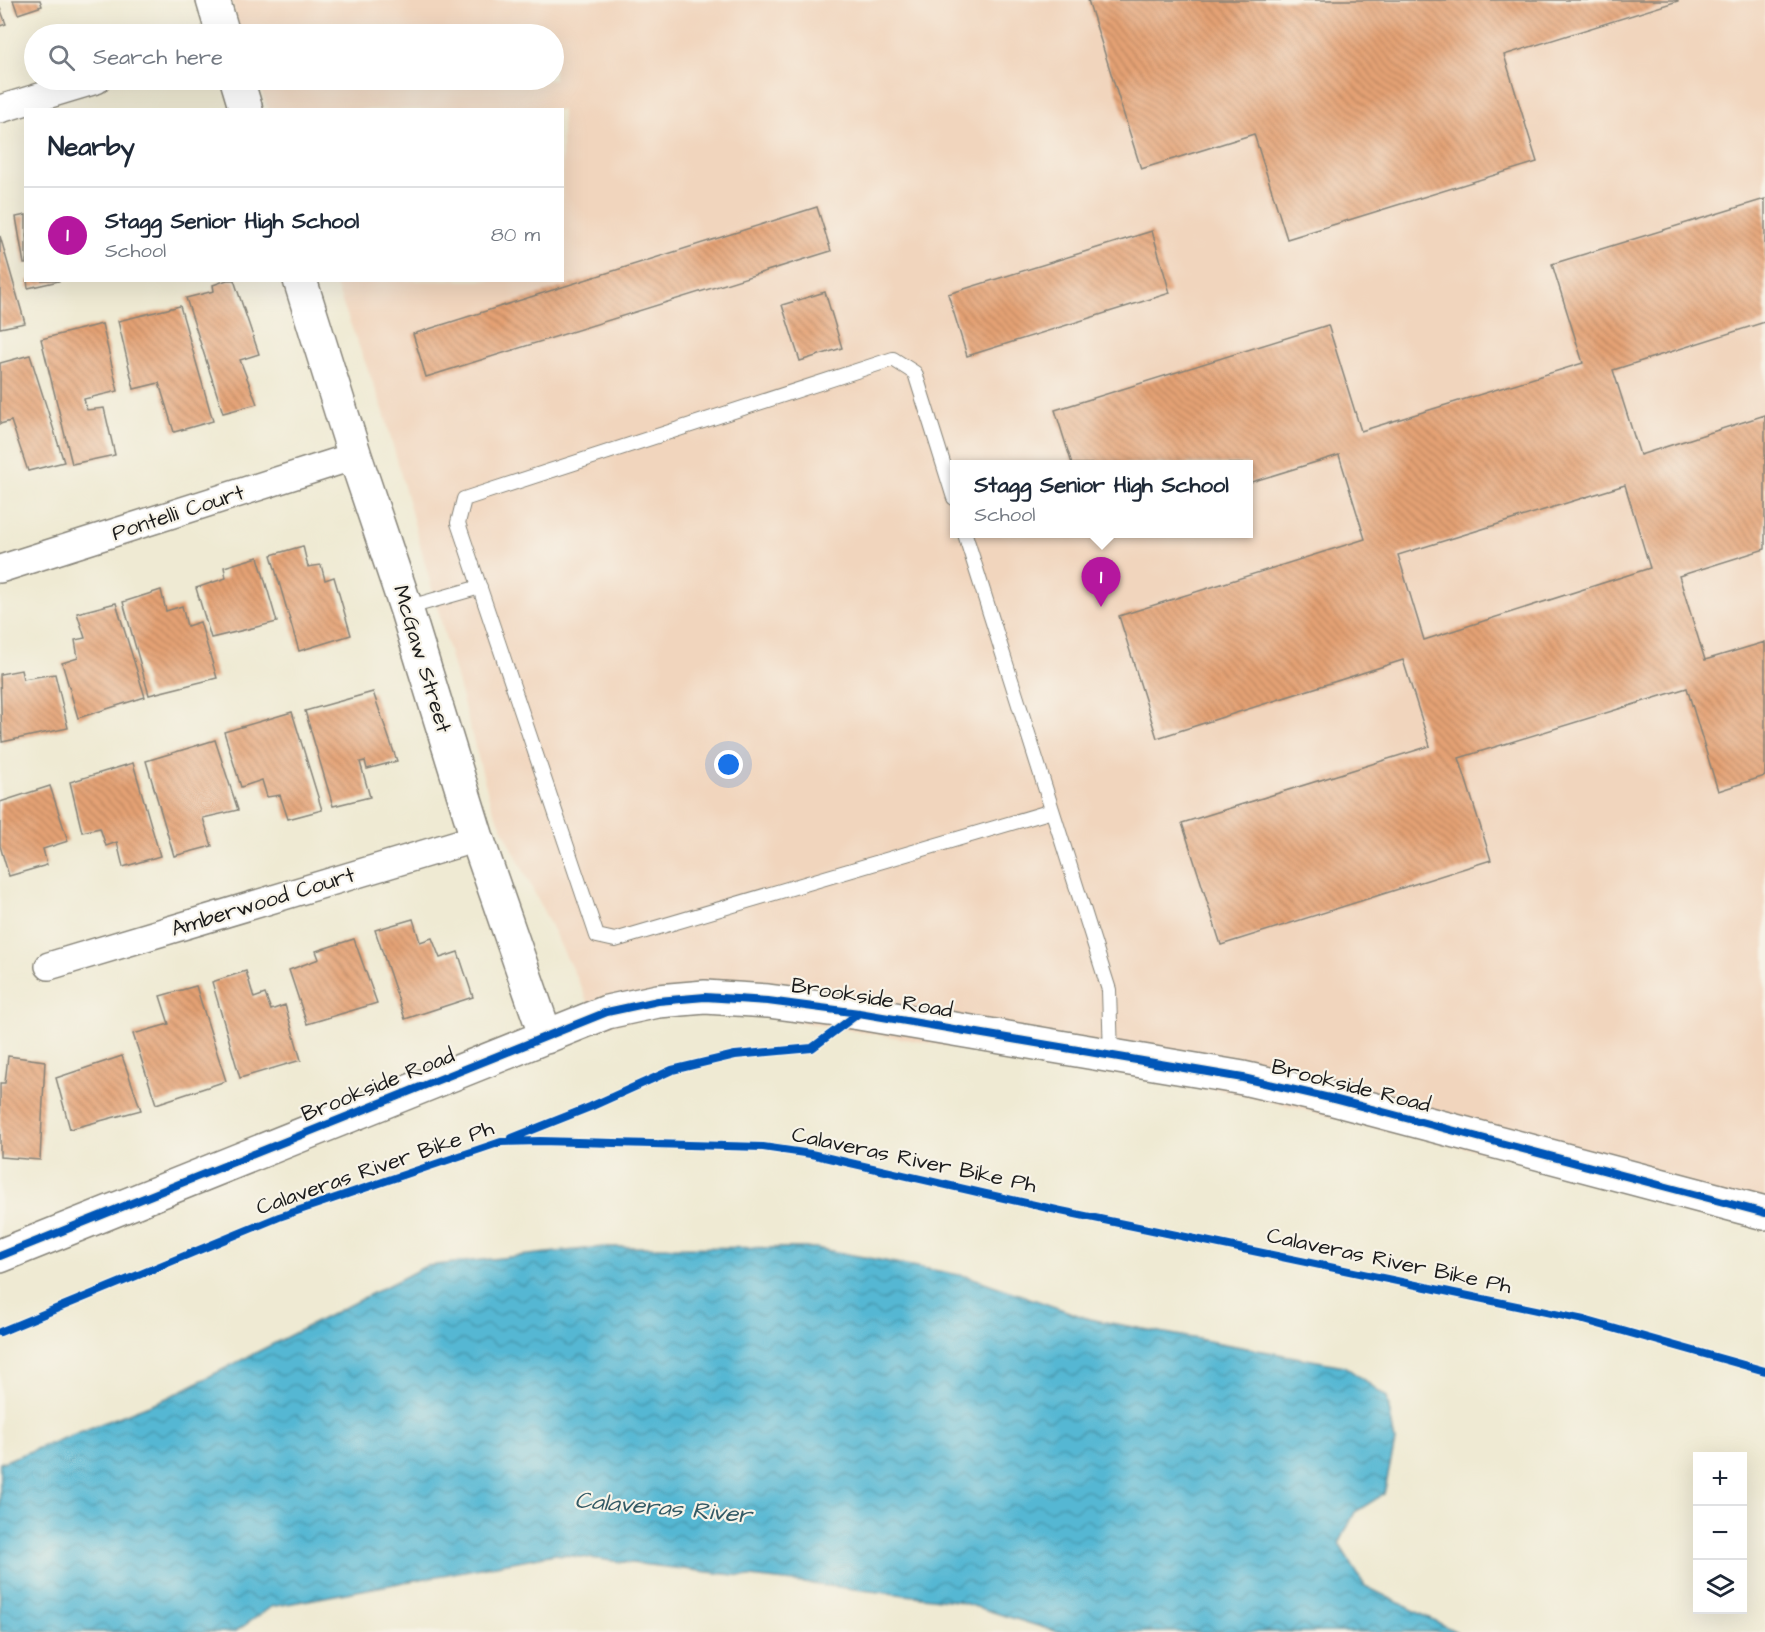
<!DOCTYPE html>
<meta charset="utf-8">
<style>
:root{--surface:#fff;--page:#f2f2f3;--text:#1f2937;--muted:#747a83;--line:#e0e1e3;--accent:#b5179e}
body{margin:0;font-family:"Architects Daughter",sans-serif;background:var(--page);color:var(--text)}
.controls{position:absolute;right:18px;bottom:18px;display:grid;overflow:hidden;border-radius:0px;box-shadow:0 6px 24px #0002}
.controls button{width:54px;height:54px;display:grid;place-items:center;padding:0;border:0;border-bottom:2px solid var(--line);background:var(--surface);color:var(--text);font:30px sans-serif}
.you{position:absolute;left:729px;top:765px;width:21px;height:21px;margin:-15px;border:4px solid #fff;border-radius:50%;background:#1a73e8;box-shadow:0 0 0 9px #1a73e833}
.badge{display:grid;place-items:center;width:39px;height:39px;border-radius:50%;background:var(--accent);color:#fff;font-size:20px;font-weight:700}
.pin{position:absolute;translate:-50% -50px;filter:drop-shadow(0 2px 3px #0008)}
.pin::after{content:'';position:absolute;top:32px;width:21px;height:18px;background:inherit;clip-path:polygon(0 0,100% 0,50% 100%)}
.popup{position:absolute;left:950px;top:460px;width:303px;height:78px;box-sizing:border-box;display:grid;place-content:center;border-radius:0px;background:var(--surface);filter:drop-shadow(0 2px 4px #0005);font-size:20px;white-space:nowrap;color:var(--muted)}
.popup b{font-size:22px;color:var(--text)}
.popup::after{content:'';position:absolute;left:50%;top:100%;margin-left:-12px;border:12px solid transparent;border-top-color:var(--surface)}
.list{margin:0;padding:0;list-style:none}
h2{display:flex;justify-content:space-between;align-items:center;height:78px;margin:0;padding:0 24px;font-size:26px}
h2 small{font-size:20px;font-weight:400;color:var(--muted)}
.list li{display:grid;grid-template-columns:39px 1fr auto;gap:18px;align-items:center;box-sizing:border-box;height:96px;padding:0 24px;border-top:2px solid var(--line)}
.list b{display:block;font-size:22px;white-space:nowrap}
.list p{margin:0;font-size:20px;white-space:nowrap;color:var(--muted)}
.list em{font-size:20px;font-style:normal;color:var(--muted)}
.icon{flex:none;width:33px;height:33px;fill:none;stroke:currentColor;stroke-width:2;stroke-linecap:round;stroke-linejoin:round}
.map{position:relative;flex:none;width:1765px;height:1632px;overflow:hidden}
.search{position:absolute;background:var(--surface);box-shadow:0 6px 24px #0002;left:24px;top:24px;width:540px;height:66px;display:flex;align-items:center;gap:15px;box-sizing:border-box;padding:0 21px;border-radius:33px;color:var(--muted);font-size:22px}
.panel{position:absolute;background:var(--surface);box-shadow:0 6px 24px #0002;left:24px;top:108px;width:540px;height:174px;border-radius:0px}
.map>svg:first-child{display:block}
</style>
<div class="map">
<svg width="1765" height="1632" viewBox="0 0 1765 1632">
<defs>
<pattern id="water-waves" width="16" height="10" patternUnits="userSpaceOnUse" patternTransform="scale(1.5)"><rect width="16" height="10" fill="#55b7d3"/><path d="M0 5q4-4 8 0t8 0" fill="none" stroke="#4694aa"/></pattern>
<pattern id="building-back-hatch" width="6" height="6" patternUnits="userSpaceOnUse" patternTransform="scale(1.5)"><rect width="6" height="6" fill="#e5a274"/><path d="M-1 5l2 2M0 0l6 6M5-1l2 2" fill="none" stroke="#b9835e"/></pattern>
</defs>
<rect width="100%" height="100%" fill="#f7f3e8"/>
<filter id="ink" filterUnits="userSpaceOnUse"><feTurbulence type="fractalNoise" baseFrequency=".0167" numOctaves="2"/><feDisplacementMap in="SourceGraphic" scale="12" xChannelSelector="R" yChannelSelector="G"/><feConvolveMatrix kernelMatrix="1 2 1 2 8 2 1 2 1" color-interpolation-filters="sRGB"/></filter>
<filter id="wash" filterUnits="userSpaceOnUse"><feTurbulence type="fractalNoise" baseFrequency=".008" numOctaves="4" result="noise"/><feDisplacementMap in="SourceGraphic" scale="24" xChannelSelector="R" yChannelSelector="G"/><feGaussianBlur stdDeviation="1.35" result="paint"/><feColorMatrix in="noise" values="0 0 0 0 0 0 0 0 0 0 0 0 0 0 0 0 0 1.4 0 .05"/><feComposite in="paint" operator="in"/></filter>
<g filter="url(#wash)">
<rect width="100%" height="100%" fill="#efead3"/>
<path fill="#f1d5bd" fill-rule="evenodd" d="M232 0H1765V1210L1400 1134 1233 1092 758 1015 695 1011 597 1026 582 989 491 805 383 409 334 281 562 280V110L268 109 257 80H554V34H239ZM954 464H1248V534H954Z"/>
<path fill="url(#water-waves)" stroke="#386a78" stroke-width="1.5" d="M604 1247 815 1248 970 1277 1089 1319 1344 1366 1387 1397 1395 1442 1384 1494 1355 1512 1339 1544 1365 1586 1457 1632H1058L957 1601 555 1554 271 1607 235 1632H0V1463L167 1398 426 1266Z"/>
<g id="blocks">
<path fill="url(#building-back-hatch)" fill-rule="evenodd" d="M13 0H40L42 6 18 14Z
M1088 0H1678V1L1504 55 1537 162 1287 239 1254 134 1141 169Z
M0 8 6 24 0 26Z
M1765 199V322L1613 370 1640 455 1765 415V549L1679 576 1705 660 1765 642V776L1718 791 1687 688 1459 758 1491 860 1221 945 1182 823 1430 746 1403 660 1157 738 1119 616 1365 539 1339 455 1248 483V464H1072L1055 410 1328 325 1361 431 1583 363 1552 264ZM1625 485 1650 568 1424 640 1398 555Z
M817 207 831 251 426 377 413 334Z
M26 215V264H24L16 217Z
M1152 231 1170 293 967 356 948 294Z
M0 236 25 323 0 328Z
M27 280H59V281L28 288Z
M227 280H234L259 354 240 360 257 404 223 413 186 298 214 291 213 285Z
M825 292 842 348 800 361 782 305Z
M180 306 213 421 174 432 159 383 134 389 118 321Z
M102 324 118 391 84 399 87 410 104 408 115 455 72 464 41 339Z
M30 355 64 462 28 471 11 421 0 424V363Z
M303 546 308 567 321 565 325 580 334 577 351 635 299 651 271 555Z
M258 557 277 622 211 638 196 588 226 578 224 567Z
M161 590 166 611 182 606 187 626 200 622 217 678 149 695 123 602Z
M116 603 145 697 78 718 62 663 78 658 75 640 85 638 77 613Z
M21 670 23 679 55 674 68 728 2 742 0 674Z
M373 692 397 761 367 769 365 761 360 762 370 797 333 806 305 711Z
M292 712 322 810 288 819 280 795 267 797 262 780 241 787 224 732Z
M215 740 238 810 203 818 212 846 174 856 146 761Z
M133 763 160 856 123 867 117 842 106 846 100 828 82 832 70 782Z
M50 786 68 841 43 849 47 865 9 876 0 846V802Z
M413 919 420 942 432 938 440 958 458 952 473 997 405 1019 375 930Z
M354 939 377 1003 307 1024 289 970 319 959 316 951Z
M246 971 254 998 265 994 271 1010 285 1005 301 1060 240 1078 212 982Z
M196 986 226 1081 156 1104 133 1034 169 1024 160 996Z
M8 1056 45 1061 40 1160 0 1157V1083H5Z
M122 1056 141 1110 70 1129 56 1078Z"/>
</g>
</g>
<g filter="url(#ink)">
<use href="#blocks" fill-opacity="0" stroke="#868378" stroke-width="1.5"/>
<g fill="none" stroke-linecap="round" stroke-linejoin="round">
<defs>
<path id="lane" d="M954 498 915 373 893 359 464 499 458 523 597 936 615 940 1052 811
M965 534 1109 990 1111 1056
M406 608 480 587"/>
<path id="street" d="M0 109 96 80
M0 569 355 456
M49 966 477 838"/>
<path id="secondary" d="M213 0 223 34
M237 80 246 110
M300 280 355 456 406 608 477 838 546 1037
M0 1256 607 1012 658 1001 705 997 768 1001 859 1013 1243 1078 1334 1099 1765 1213"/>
</defs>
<use href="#lane" stroke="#868378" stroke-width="16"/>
<use href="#street" stroke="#868378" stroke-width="30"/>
<use href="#secondary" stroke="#868378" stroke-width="36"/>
<use href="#lane" stroke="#fff" stroke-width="14"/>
<use href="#street" stroke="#fff" stroke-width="27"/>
<use href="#secondary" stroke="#fff" stroke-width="33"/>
<defs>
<path id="cycleway" d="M512 1138 590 1107 672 1070 735 1055 812 1048 859 1013
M0 1256 607 1012 658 1001 705 997 768 1001 859 1013 1243 1078 1334 1099 1765 1213
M0 1332 279 1217 501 1142 540 1141 763 1147 811 1154 1061 1211 1584 1320 1765 1371"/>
</defs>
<use href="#cycleway" stroke="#f7f3e8" stroke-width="11"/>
<use href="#cycleway" stroke="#0057b8" stroke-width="8"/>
</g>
</g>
<g text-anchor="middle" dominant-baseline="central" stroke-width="4.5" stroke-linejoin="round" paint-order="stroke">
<g font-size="22" fill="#1c1c1c" stroke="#f7f3e8">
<text transform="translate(178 513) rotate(-18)">Pontelli Court</text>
<text transform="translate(422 659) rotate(73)">McGaw Street</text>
<text transform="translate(263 902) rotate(-17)">Amberwood Court</text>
<text transform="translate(872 998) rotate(9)">Brookside Road</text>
<text transform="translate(378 1085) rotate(-22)">Brookside Road</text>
<text transform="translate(1351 1086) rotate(14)">Brookside Road</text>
<text transform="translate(914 1160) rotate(12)">Calaveras River Bike Ph</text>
<text transform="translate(375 1168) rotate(-19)">Calaveras River Bike Ph</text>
<text transform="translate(1389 1261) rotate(12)">Calaveras River Bike Ph</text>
</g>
<g font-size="24" font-style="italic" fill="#335a65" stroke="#f7f3e8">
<text transform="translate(663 1508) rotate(5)">Calaveras River</text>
</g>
</g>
</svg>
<div class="controls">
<button>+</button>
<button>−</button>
<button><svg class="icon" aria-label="layers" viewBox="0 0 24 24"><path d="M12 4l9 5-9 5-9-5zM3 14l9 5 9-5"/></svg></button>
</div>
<div class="you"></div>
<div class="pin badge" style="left:1101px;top:607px">1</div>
<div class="popup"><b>Stagg Senior High School</b>School</div>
<div class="search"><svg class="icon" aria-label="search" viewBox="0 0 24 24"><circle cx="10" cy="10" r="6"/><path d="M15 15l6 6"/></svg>Search here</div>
<section class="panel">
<h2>Nearby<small></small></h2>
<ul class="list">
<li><span class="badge">1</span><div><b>Stagg Senior High School</b><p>School</p></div><em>80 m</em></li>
</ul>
</section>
</div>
